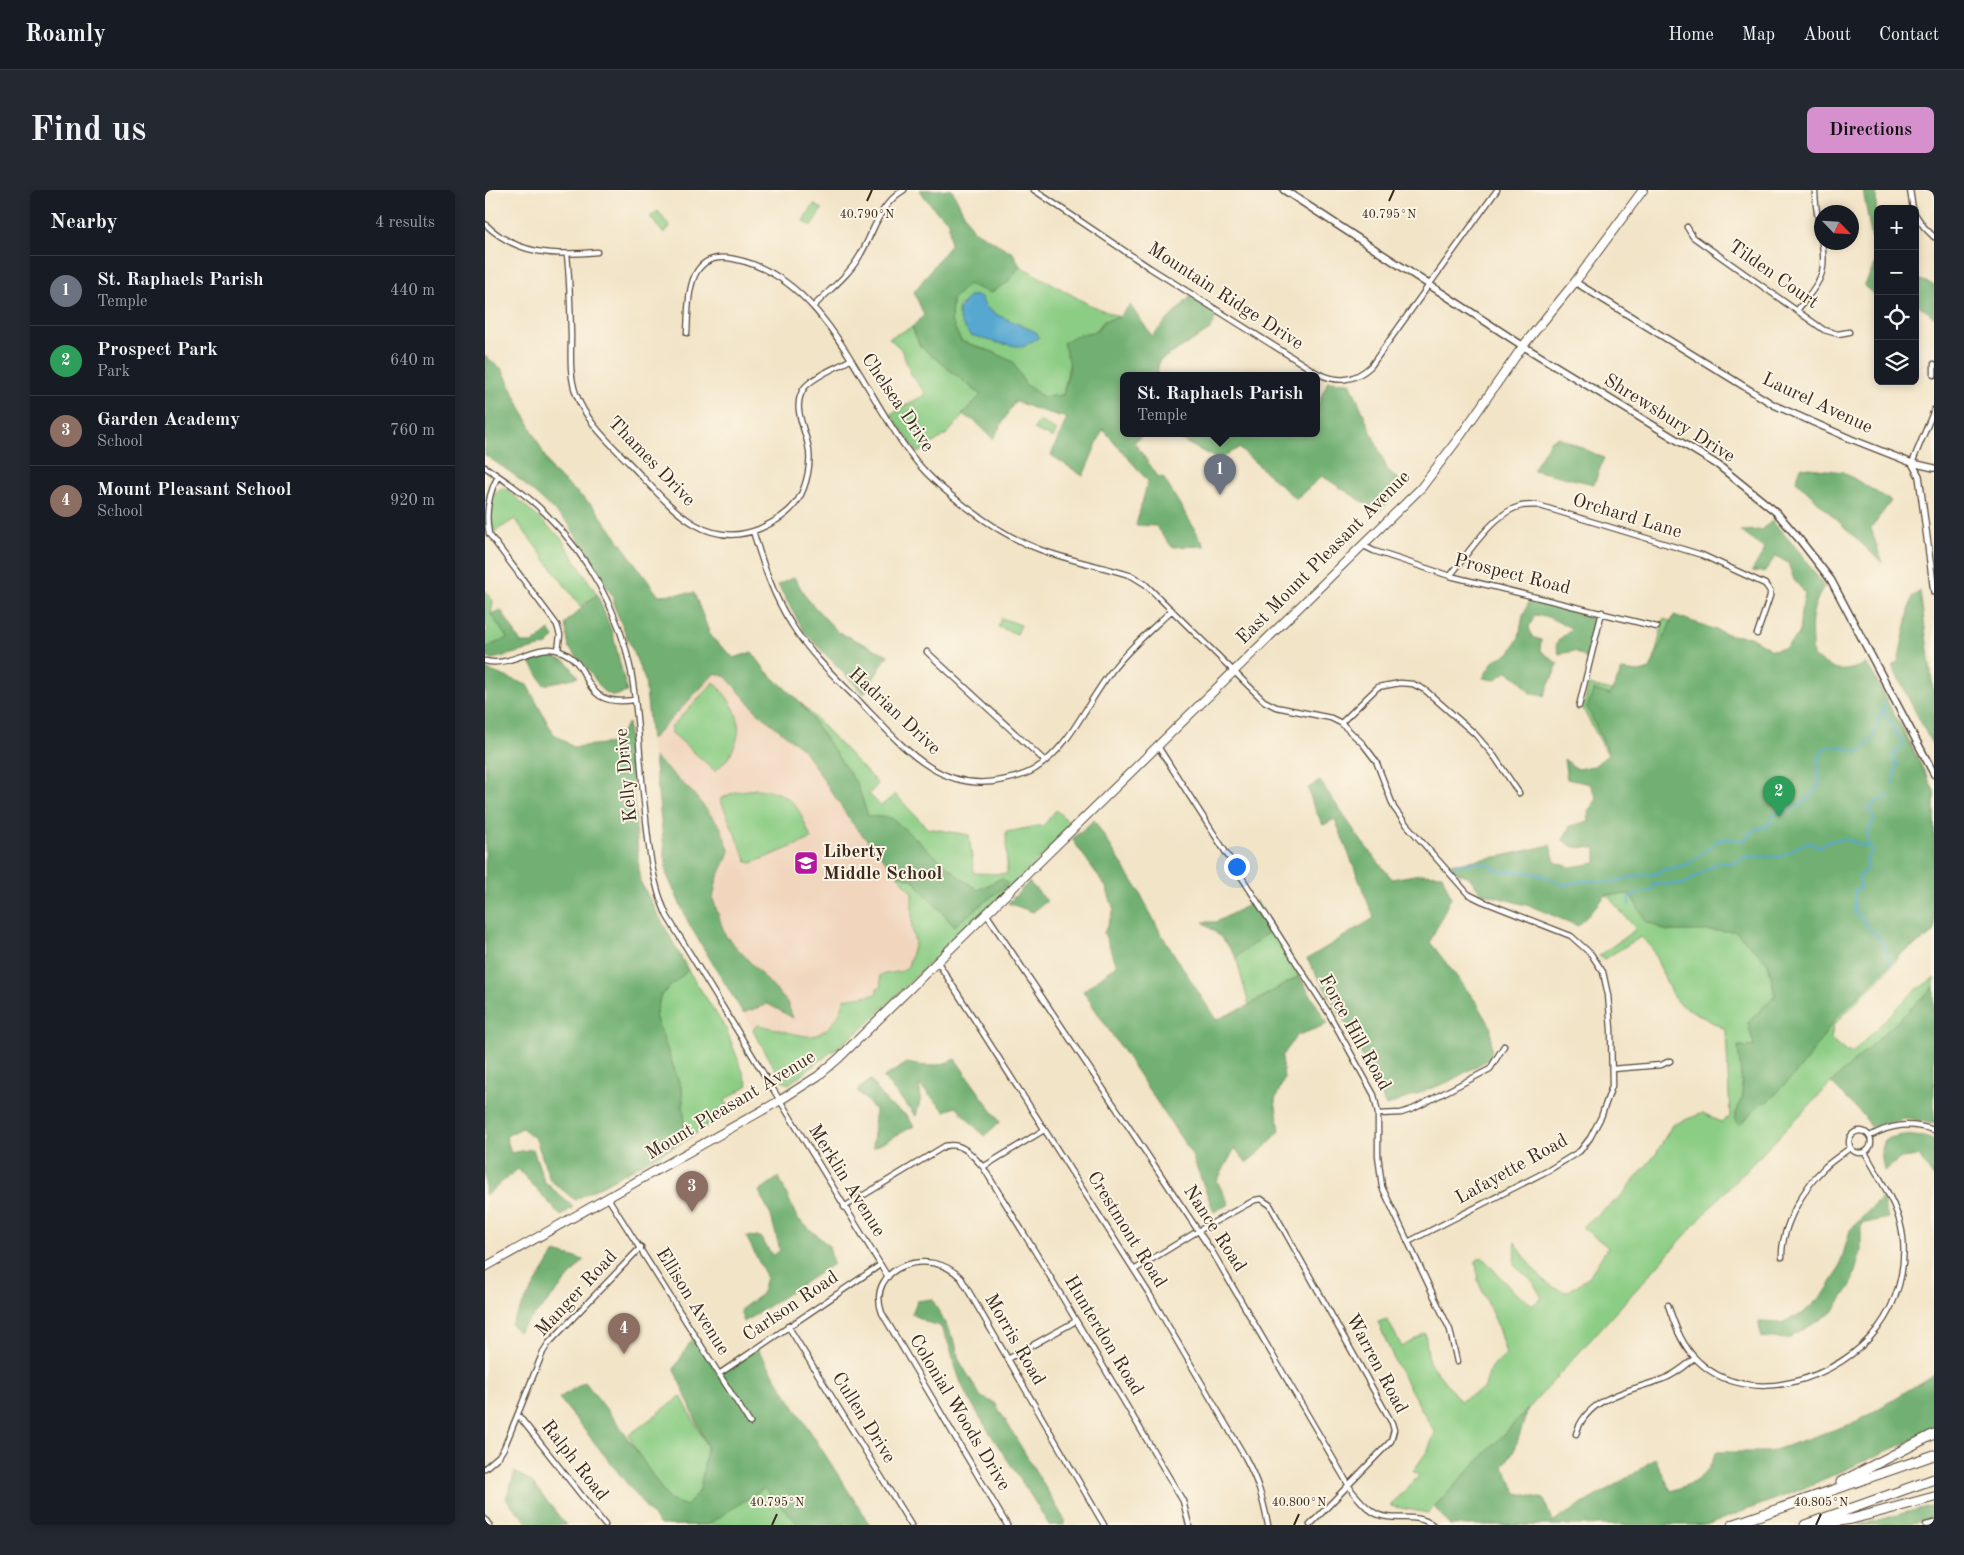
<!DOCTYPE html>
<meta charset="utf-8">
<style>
:root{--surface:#171b24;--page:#242831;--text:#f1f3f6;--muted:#9ea1a6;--line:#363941;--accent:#d690ce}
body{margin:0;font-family:"Old Standard TT",serif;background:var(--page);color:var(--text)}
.controls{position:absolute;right:15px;top:15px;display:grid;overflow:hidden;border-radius:8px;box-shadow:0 2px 8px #0003}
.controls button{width:45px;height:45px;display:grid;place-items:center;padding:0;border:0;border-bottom:1px solid var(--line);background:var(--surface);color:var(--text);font:25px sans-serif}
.compass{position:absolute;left:1329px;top:15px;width:45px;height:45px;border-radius:50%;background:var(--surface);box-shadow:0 2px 8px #0003;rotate:115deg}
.you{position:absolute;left:751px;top:676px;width:18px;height:18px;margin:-12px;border:4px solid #fff;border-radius:50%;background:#1a73e8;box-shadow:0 0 0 8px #1a73e833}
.badge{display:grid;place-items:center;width:32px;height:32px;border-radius:50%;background:var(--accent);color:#fff;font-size:16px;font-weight:700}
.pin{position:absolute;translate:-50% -41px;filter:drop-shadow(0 1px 2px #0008)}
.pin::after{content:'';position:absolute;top:26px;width:18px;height:15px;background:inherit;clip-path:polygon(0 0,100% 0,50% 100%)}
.popup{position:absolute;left:635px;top:182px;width:200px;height:65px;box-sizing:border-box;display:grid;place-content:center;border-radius:8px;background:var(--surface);filter:drop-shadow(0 1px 4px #0005);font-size:16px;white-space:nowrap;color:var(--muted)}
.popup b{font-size:19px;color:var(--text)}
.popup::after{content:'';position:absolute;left:50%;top:100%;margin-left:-10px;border:10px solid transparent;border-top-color:var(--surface)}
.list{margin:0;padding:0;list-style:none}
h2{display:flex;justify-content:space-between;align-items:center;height:65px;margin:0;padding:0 20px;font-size:21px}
h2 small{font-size:16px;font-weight:400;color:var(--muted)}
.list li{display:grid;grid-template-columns:32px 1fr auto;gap:15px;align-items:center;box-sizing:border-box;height:70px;padding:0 20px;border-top:1px solid var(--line)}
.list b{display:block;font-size:19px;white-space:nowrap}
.list p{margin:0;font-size:16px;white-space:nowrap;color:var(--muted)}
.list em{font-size:16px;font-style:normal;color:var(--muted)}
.icon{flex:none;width:28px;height:28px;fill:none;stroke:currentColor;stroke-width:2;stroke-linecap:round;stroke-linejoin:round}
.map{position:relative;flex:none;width:1449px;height:1335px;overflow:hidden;border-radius:8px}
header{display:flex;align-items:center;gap:30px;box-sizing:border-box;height:70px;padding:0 25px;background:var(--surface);border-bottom:1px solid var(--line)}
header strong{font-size:24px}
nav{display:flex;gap:28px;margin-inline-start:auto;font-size:18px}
.intro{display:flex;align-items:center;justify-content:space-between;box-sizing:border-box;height:120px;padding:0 30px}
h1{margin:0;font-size:35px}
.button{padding:12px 22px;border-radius:8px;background:var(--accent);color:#111;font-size:18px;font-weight:700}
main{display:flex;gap:30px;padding:0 30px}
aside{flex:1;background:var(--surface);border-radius:8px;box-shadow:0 2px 8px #0003}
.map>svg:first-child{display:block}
</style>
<header>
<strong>Roamly</strong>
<nav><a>Home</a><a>Map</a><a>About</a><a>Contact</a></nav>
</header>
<div class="intro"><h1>Find us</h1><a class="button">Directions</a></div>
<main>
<aside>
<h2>Nearby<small>4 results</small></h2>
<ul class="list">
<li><span class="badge" style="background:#6b7280">1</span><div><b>St. Raphaels Parish</b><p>Temple</p></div><em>440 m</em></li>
<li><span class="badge" style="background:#2e9e5b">2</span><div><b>Prospect Park</b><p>Park</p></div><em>640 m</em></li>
<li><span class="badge" style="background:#8d6e63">3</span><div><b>Garden Academy</b><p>School</p></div><em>760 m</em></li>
<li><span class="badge" style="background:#8d6e63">4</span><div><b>Mount Pleasant School</b><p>School</p></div><em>920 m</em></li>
</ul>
</aside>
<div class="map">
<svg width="1449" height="1335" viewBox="0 0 1449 1335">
<rect width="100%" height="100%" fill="#fcf5e5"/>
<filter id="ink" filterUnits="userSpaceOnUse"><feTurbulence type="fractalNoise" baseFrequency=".02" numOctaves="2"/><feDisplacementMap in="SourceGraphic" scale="10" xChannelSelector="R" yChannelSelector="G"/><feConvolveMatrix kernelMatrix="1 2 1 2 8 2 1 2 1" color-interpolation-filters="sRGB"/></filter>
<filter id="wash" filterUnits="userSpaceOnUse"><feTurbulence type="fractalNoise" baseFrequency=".0096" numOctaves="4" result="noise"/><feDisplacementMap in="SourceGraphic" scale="20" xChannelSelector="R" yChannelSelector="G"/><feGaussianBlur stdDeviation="1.12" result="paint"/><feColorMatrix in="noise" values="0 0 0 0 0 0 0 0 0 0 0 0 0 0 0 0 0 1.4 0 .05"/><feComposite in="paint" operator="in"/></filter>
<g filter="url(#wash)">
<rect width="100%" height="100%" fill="#f2e4c7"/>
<path fill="#f1d5bd" d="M231 483 241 487 272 522 319 560 366 633 427 703V738L430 753 424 776 418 781 396 785V797L392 804 358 816 350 831 341 840 326 847 283 836H272L268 840 258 823 283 814 302 812 240 745 228 709 232 689 245 662 235 636 206 601 169 567 166 559V550Z"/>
<path fill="#8ccd85" stroke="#647c52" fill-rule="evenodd" d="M329 14 337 19 326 36 318 31Z
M173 21 185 37 178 43 165 27Z
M535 76 603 114 634 127 619 131 611 141 590 146 578 205 558 207 540 194 527 172 508 162 476 151 466 131 467 110 483 94 522 93ZM486 106 495 107 501 117 510 124 551 142 473 125 474 116Z
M427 137 435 156 496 205 463 243 433 263 406 224 441 204 426 184 416 159 404 148Z
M554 231 572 240 568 248 549 239Z
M19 297 76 348 113 406 101 412 96 417 30 329 9 342 5 325 9 305Z
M0 401 8 411 6 424 22 448 0 458V443L3 440 0 435Z
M516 428 536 435 532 444 513 437Z
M1179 429 1372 489 1416 535 1449 601V743L1412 766 1414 768 1348 836 1346 849 1361 862H1368L1428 802 1449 788V797L1346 893 1233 1009 1043 1219 943 1323 905 1316 934 1286 928 1281 943 1260 950 1243 911 1174 893 1132 902 1129 917 1157 940 1143 944 1172 975 1211 999 1199 1006 1177 1021 1164 1012 1134 993 1091 991 1071 997 1067 1028 1101 1048 1115 1057 1108 1048 1092 1029 1075 1030 1052C1043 1072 1057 1097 1082 1102L1103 1088 1123 1057 1097 1037 1135 1007 1171 964 1187 935 1218 923 1236 932 1245 927 1241 840 1195 814 1186 803 1166 756 1156 747 1119 769 1114 766 1151 739 1121 704H1145L1156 722 1153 620 1098 519 1104 495 1133 503 1141 481 1165 486ZM1308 670 1351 828 1319 874 1276 913 1255 935 1249 929 1258 906 1253 856 1270 857 1263 832 1291 806 1283 773 1250 740 1182 741Z
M229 492C249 514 263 533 246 563 243 570 235 576 230 581L186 542V537Z
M315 512 393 594 384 604 396 616 410 604 442 638 484 645 489 683 522 684 521 642 559 635 571 620 587 635 524 700 473 745 378 838 304 894 297 891 268 840 272 835C285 836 319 848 327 846 343 843 357 825 359 809L392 804V798L396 797 395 785 418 781 423 776 430 753 427 738V703L412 684 428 690 469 736 517 688 493 700 383 626 372 594Z
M271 599C309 602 313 616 326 649L267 673 262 672 235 609 250 602Z
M788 739 814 786 764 815 751 767Z
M203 780 241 839 263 895 240 910 244 921 201 950 197 900 170 826 176 805Z
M196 1206 222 1256 280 1282 330 1335H183L144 1245Z"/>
<path fill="#71b072" stroke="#566d48" d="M434 0H467L487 39 528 63 535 76 522 93 505 103 483 94 467 110 466 131 476 151 508 162 528 172 540 194 558 207 578 205 585 175 578 153 590 146 611 141 619 131 634 127 645 115 667 146 707 105 733 122 725 140 674 171 672 184 677 186H639V244H659L649 252 674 288 678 287 720 356 687 357 671 336 651 335 663 291 618 239 598 286 566 265 582 228 550 219 530 211 508 249 490 231 477 225 496 205 435 156 427 137 439 125 429 102 465 55 464 31 451 21Z
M1378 0H1391L1393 108 1379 96 1391 72Z
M1430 88 1449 95V127L1430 112Z
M0 166 17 179 67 281 110 318 173 405 209 403 226 447 249 468 267 462 281 481 315 512 372 594 383 626 407 628 477 689 493 700 517 688 523 694 469 736 428 690 412 684 367 633 319 560 272 522 241 487 230 483 166 550 160 490 129 416V408L83 333 28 284 0 265Z
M843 191 865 192 902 279 920 296 894 322 837 286 811 309 754 258 734 270 685 244H831V219Z
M1074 247 1119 268 1109 294 1048 280 1066 250Z
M1316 277 1358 282 1406 311 1386 338 1397 373 1311 291Z
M1287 331 1314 361 1339 396C1323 425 1326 435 1328 467 1335 470 1339 473 1345 477 1357 484 1369 478 1381 474L1387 482 1449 601V743L1412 766 1351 828 1319 874 1284 911 1276 913 1255 935 1249 929 1258 906 1253 856 1269 857 1263 832 1290 806 1283 773 1250 741H1182L1161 731 1145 704 1121 705 1093 736 1048 717 997 703 983 686 973 683 964 674 1017 666 1065 655 1070 672 1085 677 1111 673V658L1088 657 1078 650 1085 636 1104 631 1103 621 1112 609 1105 594 1082 589 1079 569 1092 579 1109 576 1124 564 1102 517 1109 500 1125 505 1137 480 1154 482 1165 479 1189 425 1245 445 1265 447 1287 460 1300 458 1314 444 1316 422 1320 403 1309 390 1303 373 1291 366 1279 382 1267 381 1280 359 1255 341 1277 340Z
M309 387 323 410 353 442 403 465 379 504 320 443 293 395Z
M1435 401 1449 506V558L1407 476 1413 472 1427 407Z
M112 404 128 445 142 502 129 506 118 501 101 476 84 458 80 433Z
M1046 408 1110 429 1102 469 1090 461 1074 464 1071 453 1086 438 1063 427 1050 425 1044 437 1047 447 1056 450 1055 460 1073 474 1059 506 1045 503 1036 491 1022 481 1010 490 998 488 1009 470 1025 463 1034 447 1038 425Z
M16 420 36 453H48L64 440 69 447 62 455 7 469 0 465V458L22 448 6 424Z
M65 465 82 472 93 487 59 495 45 472Z
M0 479 42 495 68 543 88 557 129 553 143 533 155 691 203 780 176 805 170 826 197 900 201 950 90 1010 65 990 51 949 37 938 21 946 26 963 48 959 59 991 88 1017 76 1026 33 979 1 1005 0 1004Z
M169 567 206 601 235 636 245 662 232 689 228 709 240 745 302 812 308 828 283 814 258 823 205 736 182 685Z
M835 591 877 652 907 689 935 684 957 685 966 707 945 752 992 813 1006 837V868L963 892 901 916 865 841 822 769 889 728 850 629 838 635 828 615 823 598Z
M609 630 654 701 675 742 731 830 764 815 814 786 843 834 811 846 797 867 799 889 790 910 795 941 775 962 761 973 750 958 732 991 744 1014 729 1022 706 963 598 801 632 775 619 743 629 720 621 697 587 649Z
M544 692 562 711 548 722 523 713Z
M771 711 788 739 751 767 738 749 718 732H731Z
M1449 797V934L1422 928 1386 937 1379 926 1346 893Z
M470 869 515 932 499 946 471 917 460 921 434 895 436 908 431 926 398 888 422 873C439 877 454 877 470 869Z
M386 890 402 913 421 925 429 936 388 958 390 920 372 900Z
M1418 945 1439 947 1449 950V988L1434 966 1416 968 1399 981 1396 963 1400 949Z
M294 987 312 1028 344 1056 348 1074 259 1132 255 1120 277 1104 281 1086 261 1046 275 1047 288 1066 295 1060 286 1026 274 1001Z
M1397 1007 1403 1028 1376 1034V1062L1366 1095 1348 1122 1303 1149 1276 1147 1274 1132 1296 1133 1317 1124 1339 1104 1353 1082 1365 1040Z
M70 1062 99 1070 59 1116 33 1142 26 1134Z
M447 1109 470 1152 474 1170 496 1207 510 1213 579 1329V1335H564C538 1290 506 1249 481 1203 469 1182 468 1156 455 1136L441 1132 427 1124 432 1111Z
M210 1144 234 1184 272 1158 385 1335H314L279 1298 222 1335H175L74 1208 100 1192 136 1238 184 1310 202 1316 215 1299 222 1256 189 1179Z
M1449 1184V1238L1429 1249 1310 1302 1221 1335H965L949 1317 1043 1219 1030 1259 1018 1276 1032 1303 1059 1309 1067 1332 1150 1283 1170 1268 1186 1301C1208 1293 1225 1287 1230 1262H1284L1372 1232Z
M30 1282 46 1291 81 1335H45L21 1309Z
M1449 1315V1327L1422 1335H1374Z"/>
<path fill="#56a8d1" stroke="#486978" d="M485 106H495L501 117 510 124 551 142 554 147 538 157 513 153 485 145C472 128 468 122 485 106Z"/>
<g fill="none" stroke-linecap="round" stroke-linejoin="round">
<path stroke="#56a8d1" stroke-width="2" d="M1399 519C1400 530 1410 535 1411 545L1417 549 1419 554 1408 566 1410 572 1413 573 1409 585 1410 594
M1405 605C1397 610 1389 611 1384 619L1388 625 1389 629 1382 645 1384 659 1388 660 1381 670 1383 677 1375 686V698L1370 700 1369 723 1376 726C1378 731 1389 743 1393 747 1400 754 1402 766 1406 775
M966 678 979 673H995L1005 675 1012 681 1043 682 1068 689 1077 695 1096 691 1129 692 1155 685 1170 684 1178 680 1204 674 1232 651 1241 648 1258 651 1269 640 1285 634 1289 624C1307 623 1326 609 1335 594 1333 581 1329 555 1350 556 1358 556 1366 561 1374 562L1388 549 1394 526 1402 512
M1144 715V707L1150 704 1165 701 1170 694H1199L1232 673H1249L1264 666 1295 667 1322 652 1334 657 1343 651 1361 649 1379 656 1384 653"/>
</g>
</g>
<g filter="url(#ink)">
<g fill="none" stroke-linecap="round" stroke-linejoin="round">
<defs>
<path id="minor" d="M549 0 665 78 832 183C852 193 869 192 886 176L1012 0
M1425 0 1428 19
M1430 24 1439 37 1449 47
M0 34C32 65 70 66 112 62
M1202 37 1208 47 1339 140 1353 144 1364 142
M82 65C85 91 85 117 86 144 86 163 84 185 91 204 102 233 125 253 146 275 181 311 217 362 274 339 290 332 304 324 313 310 322 295 327 272 323 255 319 236 306 215 320 197 331 185 351 178 365 170
M329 116C344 100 363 86 374 67 389 43 393 15 419 0
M1312 121C1319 110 1332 98 1336 85 1344 65 1329 24 1330 0
M202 143C204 111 200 59 249 69 340 87 374 196 424 262 439 283 463 304 484 319 505 335 531 351 556 360 586 371 617 376 647 386L660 394 779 511 791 517 846 528 856 533 878 554 891 571 909 618 921 634 983 704 997 711 1086 746 1106 764 1118 782 1123 805 1126 839 1127 896 1116 927 1105 948 1095 961 1064 980 923 1052
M1449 174V185
M1427 273 1449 220
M0 277C21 291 42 305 60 323 102 364 135 423 146 481 153 520 154 561 158 601 163 644 164 686 182 726L403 1087
M13 286C3 305 0 323 4 344L72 435 75 445 73 460
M268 341C278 374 288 406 307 435 325 464 350 487 374 511 414 552 453 605 518 590 529 588 540 585 550 579 586 556 600 515 626 482 643 459 666 440 687 420
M877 355 889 361 965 386 1172 437
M965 386C981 366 1008 324 1033 317 1039 315 1046 315 1052 315L1217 365 1280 394 1285 401V406L1272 444
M442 462 560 571
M0 471C26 478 52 452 75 461 112 475 91 518 149 510
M1094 516 1117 422
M856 533 893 497 915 493 928 494 940 500 990 544 1009 566 1034 603
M672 555 843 822 889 905 893 924V965L897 997 965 1140 972 1172
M502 725 728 1063 867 1301C874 1309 883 1321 894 1325 912 1332 929 1322 948 1335
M452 771 665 1105 760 1267C773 1291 778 1309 783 1335
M1127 879 1176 875 1185 871
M893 924 916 923 928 919 1005 879 1019 856
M1364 952a11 11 0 1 1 22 0a11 11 0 1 1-22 0Z
M1385 946C1407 934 1425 932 1449 940
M498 977 559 940
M123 1008 265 1233
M359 1017 460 956C478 952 487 965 498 977L557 1073 698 1311 704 1335
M1297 1067C1296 1037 1319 997 1340 977 1348 970 1357 964 1365 958
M649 1080 713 1041 770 1010 776 1009 785 1015 907 1233 909 1240 906 1251 825 1335
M1183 1115C1190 1135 1196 1155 1213 1171 1264 1220 1355 1189 1393 1138 1412 1113 1421 1080 1418 1048 1415 1017 1394 989 1380 962
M303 1136 426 1335
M523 1169 591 1131
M234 1184 395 1075
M33 1225 120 1335
M1091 1244C1102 1206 1146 1201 1178 1189 1190 1185 1200 1176 1210 1168
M0 1278 14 1266 19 1258 58 1162 63 1154 156 1057
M0 1329 4 1335
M522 1335 397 1123C380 1077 445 1055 476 1088L619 1335
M1441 1335 1449 1333"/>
<path id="tertiary" d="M1090 92 1289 215 1366 249 1427 273 1449 278
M1427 273 1434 286 1449 402"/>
<path id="secondary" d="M799 0 1038 156 1233 275 1291 322 1315 350 1346 390 1449 584"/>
<path id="primary" d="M0 1077 294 911 333 886 353 869 936 298 976 245 1038 156 1090 92 1158 0"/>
<path id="motorway" d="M1356 1292 1449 1244
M1335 1334 1367 1329 1449 1307
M1247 1335 1449 1265
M1320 1335 1449 1289"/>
</defs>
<use href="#minor" stroke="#564637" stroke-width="7"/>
<use href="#tertiary" stroke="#564637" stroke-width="8"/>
<use href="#secondary" stroke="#564637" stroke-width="9"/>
<use href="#primary" stroke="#564637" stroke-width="10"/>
<use href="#motorway" stroke="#564637" stroke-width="11"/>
<use href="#minor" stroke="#fff" stroke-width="4.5"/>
<use href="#tertiary" stroke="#fff" stroke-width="5.5"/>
<use href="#secondary" stroke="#fff" stroke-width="6"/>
<use href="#primary" stroke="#fff" stroke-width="8"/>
<use href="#motorway" stroke="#fff" stroke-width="9"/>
</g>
</g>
<path fill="none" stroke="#3b2a1e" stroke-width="2" d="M382 11 387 0M904 11 909 0M287 1335 292 1324M809 1335 814 1324M1331 1335 1336 1324"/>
<defs>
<symbol id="school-square" viewBox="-11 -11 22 22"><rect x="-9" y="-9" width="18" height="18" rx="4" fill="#b5179e" stroke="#fcf5e5"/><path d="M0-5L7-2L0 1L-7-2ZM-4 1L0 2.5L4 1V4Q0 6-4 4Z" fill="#fff"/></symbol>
</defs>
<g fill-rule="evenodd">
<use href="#school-square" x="307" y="659" width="28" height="28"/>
</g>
<g text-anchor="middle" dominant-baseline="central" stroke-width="4" stroke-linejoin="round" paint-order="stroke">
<g font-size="19" fill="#3b2a1e" stroke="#fcf5e5">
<text transform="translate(1288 85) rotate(35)">Tilden Court</text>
<text transform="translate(740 107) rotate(33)">Mountain Ridge Drive</text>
<text transform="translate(412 213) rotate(56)">Chelsea Drive</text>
<text transform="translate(1332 214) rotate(25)">Laurel Avenue</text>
<text transform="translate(1184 229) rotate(32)">Shrewsbury Drive</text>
<text transform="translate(166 272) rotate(46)">Thames Drive</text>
<text transform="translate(1142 327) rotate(17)">Orchard Lane</text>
<text transform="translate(839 368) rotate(-45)">East Mount Pleasant Avenue</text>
<text transform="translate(1027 385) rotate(14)">Prospect Road</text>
<text transform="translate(409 522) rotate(43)">Hadrian Drive</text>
<text transform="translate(142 585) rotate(-96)">Kelly Drive</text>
<text transform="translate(869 843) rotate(61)">Force Hill Road</text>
<text transform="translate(246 916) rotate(-31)">Mount Pleasant Avenue</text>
<text transform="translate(1027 980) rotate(-29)">Lafayette Road</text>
<text transform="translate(361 991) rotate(58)">Merklin Avenue</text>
<text transform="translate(729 1039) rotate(57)">Nance Road</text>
<text transform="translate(641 1040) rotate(58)">Crestmont Road</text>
<text transform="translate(92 1104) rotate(-47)">Manger Road</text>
<text transform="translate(207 1112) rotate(58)">Ellison Avenue</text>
<text transform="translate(306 1117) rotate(-34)">Carlson Road</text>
<text transform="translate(618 1146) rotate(59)">Hunterdon Road</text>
<text transform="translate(529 1150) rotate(60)">Morris Road</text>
<text transform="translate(891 1174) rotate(62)">Warren Road</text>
<text transform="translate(474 1223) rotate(59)">Colonial Woods Drive</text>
<text transform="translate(378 1228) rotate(58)">Cullen Drive</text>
<text transform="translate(89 1271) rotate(52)">Ralph Road</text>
</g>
<g font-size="19" font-weight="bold" fill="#3b2a1e" stroke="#fcf5e5" text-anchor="start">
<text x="338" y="662">Liberty<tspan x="338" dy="22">Middle School</tspan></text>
</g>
</g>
<g font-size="12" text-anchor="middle" fill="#3b2a1e" stroke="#fcf5e5" stroke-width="4" stroke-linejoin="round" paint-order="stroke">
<text x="382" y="28">40.790°N</text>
<text x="904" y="28">40.795°N</text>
<text x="292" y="1316">40.795°N</text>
<text x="814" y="1316">40.800°N</text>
<text x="1336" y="1316">40.805°N</text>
</g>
</svg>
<div class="controls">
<button>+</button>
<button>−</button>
<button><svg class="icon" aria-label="locate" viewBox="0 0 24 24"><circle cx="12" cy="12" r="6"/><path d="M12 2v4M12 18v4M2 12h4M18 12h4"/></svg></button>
<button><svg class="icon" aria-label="layers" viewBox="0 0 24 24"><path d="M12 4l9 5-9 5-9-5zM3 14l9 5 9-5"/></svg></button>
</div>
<svg class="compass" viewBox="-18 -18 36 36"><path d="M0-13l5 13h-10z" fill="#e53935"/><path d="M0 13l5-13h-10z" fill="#9ea1a6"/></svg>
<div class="you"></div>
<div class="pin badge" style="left:735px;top:305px;background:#6b7280">1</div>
<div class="popup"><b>St. Raphaels Parish</b>Temple</div>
<div class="pin badge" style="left:1294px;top:627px;background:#2e9e5b">2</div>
<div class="pin badge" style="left:207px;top:1022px;background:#8d6e63">3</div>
<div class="pin badge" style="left:139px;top:1164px;background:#8d6e63">4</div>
</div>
</main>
